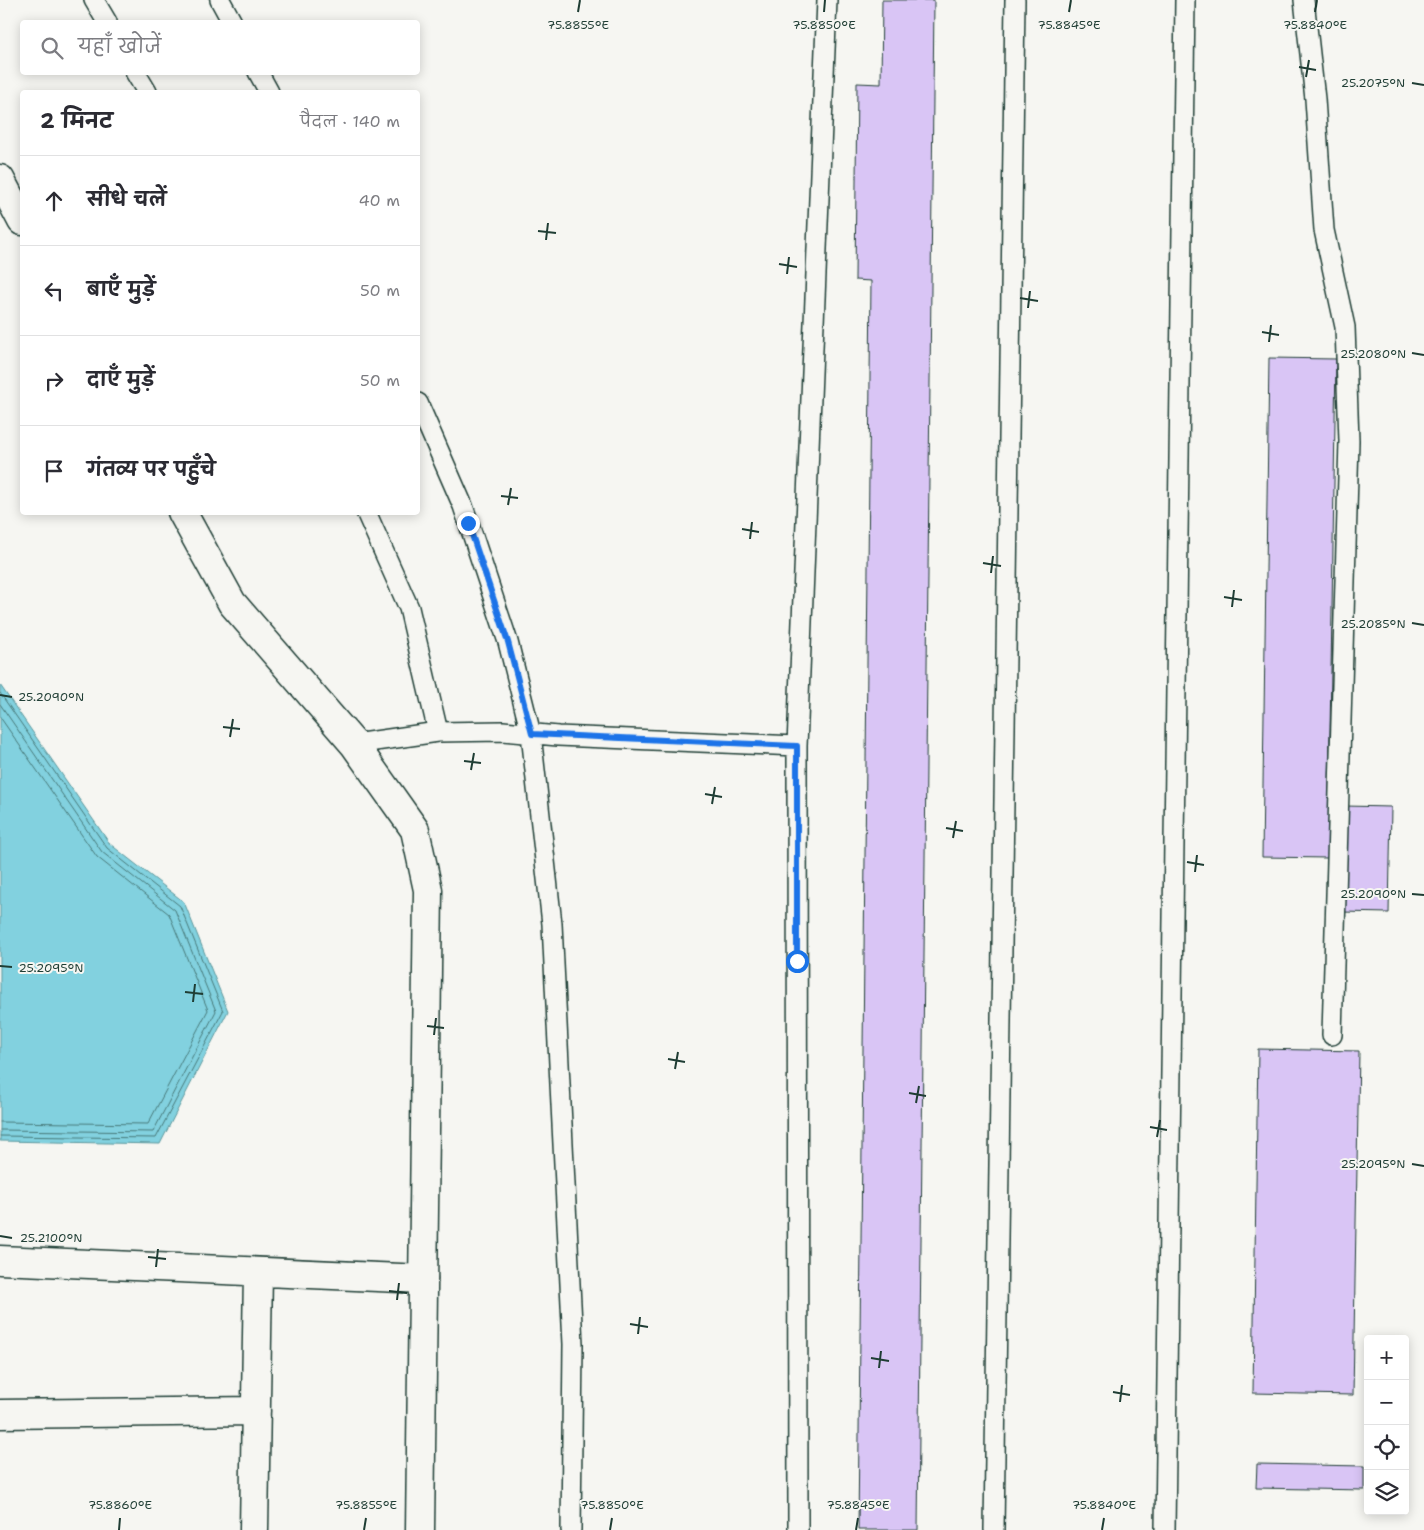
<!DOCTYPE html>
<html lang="hi">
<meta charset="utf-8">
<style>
:root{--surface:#fff;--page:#f7f7f7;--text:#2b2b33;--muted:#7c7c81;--line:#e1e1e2}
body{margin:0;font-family:"Shantell Sans","Playpen Sans Deva",sans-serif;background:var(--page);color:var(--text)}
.controls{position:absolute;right:15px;bottom:15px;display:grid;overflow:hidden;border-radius:5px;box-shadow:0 2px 12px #0003}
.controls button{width:45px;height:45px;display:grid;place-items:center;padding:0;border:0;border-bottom:1px solid var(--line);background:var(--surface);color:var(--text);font:25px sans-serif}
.stop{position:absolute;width:15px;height:15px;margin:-11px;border:4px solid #1a73e8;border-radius:50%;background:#fff}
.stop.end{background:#1a73e8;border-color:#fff;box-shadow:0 1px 5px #0008}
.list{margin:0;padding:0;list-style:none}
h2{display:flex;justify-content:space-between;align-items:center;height:65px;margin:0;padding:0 20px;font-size:21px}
h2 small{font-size:16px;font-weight:400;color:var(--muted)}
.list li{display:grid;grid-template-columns:32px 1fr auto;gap:15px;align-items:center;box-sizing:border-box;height:90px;padding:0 20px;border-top:1px solid var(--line)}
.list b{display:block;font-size:19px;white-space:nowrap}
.list em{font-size:16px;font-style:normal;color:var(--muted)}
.icon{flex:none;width:28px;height:28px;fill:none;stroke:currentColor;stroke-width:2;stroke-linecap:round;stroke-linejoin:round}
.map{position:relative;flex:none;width:1424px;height:1530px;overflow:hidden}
.search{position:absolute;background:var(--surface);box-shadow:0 2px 12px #0003;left:20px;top:20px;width:400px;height:55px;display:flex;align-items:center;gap:12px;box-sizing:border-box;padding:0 18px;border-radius:5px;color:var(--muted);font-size:19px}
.panel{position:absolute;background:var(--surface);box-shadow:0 2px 12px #0003;left:20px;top:90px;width:400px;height:425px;border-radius:5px}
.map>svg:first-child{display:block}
</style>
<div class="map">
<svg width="1424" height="1530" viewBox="0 0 1424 1530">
<rect width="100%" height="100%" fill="#f6f6f2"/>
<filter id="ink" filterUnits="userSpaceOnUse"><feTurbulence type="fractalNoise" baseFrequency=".02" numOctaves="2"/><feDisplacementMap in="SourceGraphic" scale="10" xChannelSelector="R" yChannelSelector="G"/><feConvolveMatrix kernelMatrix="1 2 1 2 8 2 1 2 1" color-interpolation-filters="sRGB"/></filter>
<g filter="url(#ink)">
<path fill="#82d1df" stroke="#5a969b" d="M0 685 110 844 184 902 228 1011 160 1144 0 1141Z"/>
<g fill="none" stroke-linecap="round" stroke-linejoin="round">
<path stroke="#477878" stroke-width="1" d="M0 693 107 848 180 906 223 1011 156 1138 0 1136
M0 704 102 852 175 910 216 1011 153 1132 0 1130
M0 717 97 857 169 914 208 1010 148 1124 0 1122"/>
</g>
<path fill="#d9c5f5" stroke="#1f3d34" d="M882 0H934L918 1530H858L871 281 855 280 857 83 881 84Z
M1269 358 1336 359 1328 858 1262 857Z
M1345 806 1391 807 1389 913 1342 912Z
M1258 1049 1359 1051 1353 1395 1253 1393Z
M1257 1464 1364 1466V1490L1256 1488Z"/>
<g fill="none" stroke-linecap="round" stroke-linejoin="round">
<defs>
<path id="service" d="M94 0 107 22
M220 0 232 22
M1304 0 1315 99 1324 230 1345 327 1349 441 1332 1035
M135 72 147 92
M258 72 269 92
M418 403 463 506 508 642 531 734 552 924 573 1344 571 1530
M366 512 409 608 438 732
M354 744 438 732 503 731 558 736 797 746
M798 1530 797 746 827 0
M994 1530 1015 0
M1165 1530 1185 0"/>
<path id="minor" d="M0 1260 423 1279
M0 1414 256 1411
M254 1530 258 1272"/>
<path id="tertiary" d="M0 179 22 221
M182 512 232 603 354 744 415 830 428 890 420 1530"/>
</defs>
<use href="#service" stroke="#1f3d34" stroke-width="22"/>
<use href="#minor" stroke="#1f3d34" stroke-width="31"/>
<use href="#tertiary" stroke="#1f3d34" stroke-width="31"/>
<use href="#service" stroke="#f6f6f2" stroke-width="19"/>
<use href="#minor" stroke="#f6f6f2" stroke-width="28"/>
<use href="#tertiary" stroke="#f6f6f2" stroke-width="28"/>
</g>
</g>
<g fill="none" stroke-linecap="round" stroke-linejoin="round" filter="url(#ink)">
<path stroke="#1a73e8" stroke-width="6" d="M468 523 508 642 532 734 797 746V961"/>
</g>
<path fill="none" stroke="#1f3d34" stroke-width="2" d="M578 12 580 0M824 12 825 0M1069 12 1071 0M1315 12 1317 0M1299 67 1316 70M1306 77 1309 60M1412 83 1424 85M538 231 556 233M546 240 548 223M779 264 797 267M787 274 789 257M1020 298 1038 301M1028 308 1030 291M1262 332 1279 335M1269 342 1271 325M1412 353 1424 355M501 496 518 498M508 505 511 488M742 529 759 532M750 539 752 522M983 563 1001 566M991 573 993 556M1224 597 1242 600M1232 607 1234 590M1412 623 1424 625M0 695 12 697M223 727 240 729M230 737 233 719M464 761 481 763M471 770 474 753M705 794 722 797M712 804 715 787M946 828 963 831M953 838 956 821M1187 862 1204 865M1195 872 1197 855M1412 894 1424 895M0 966 12 967M185 992 203 994M193 1002 195 984M427 1026 444 1028M434 1035 436 1018M668 1059 685 1062M675 1069 678 1052M909 1093 926 1096M916 1103 919 1086M1150 1127 1167 1130M1157 1137 1160 1120M1412 1164 1424 1166M0 1236 12 1238M148 1257 166 1259M156 1267 158 1249M389 1291 407 1293M397 1300 399 1283M630 1324 648 1327M638 1334 640 1317M871 1358 889 1361M879 1368 881 1351M1113 1392 1130 1395M1120 1402 1122 1385M119 1530 120 1518M364 1530 366 1518M610 1530 612 1518M856 1530 858 1518M1102 1530 1104 1518"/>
<g font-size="12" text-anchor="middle" fill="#1f3d34" stroke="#f6f6f2" stroke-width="4" stroke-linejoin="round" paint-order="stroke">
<text x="578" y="29">75.8855°E</text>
<text x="824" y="29">75.8850°E</text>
<text x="1069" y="29">75.8845°E</text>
<text x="1315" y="29">75.8840°E</text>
<text x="1373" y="87">25.2075°N</text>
<text x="1373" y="358">25.2080°N</text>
<text x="1373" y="628">25.2085°N</text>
<text x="51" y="701">25.2090°N</text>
<text x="1373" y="898">25.2090°N</text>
<text x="51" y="972">25.2095°N</text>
<text x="1373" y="1168">25.2095°N</text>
<text x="51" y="1242">25.2100°N</text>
<text x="120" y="1509">75.8860°E</text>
<text x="366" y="1509">75.8855°E</text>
<text x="612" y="1509">75.8850°E</text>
<text x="858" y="1509">75.8845°E</text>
<text x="1104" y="1509">75.8840°E</text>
</g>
</svg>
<div class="controls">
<button>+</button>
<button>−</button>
<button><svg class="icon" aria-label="locate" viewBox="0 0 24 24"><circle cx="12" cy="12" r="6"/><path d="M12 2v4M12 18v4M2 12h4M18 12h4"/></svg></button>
<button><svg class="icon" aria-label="layers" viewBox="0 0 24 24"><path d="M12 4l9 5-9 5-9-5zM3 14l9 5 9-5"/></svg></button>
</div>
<div class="stop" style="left:797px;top:961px"></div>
<div class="stop end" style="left:468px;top:523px"></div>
<div class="search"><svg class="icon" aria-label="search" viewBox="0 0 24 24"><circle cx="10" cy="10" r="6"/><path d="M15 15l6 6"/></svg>यहाँ खोजें</div>
<section class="panel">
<h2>2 मिनट<small>पैदल · 140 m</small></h2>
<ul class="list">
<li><svg class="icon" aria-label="ahead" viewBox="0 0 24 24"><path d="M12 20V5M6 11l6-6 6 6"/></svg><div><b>सीधे चलें</b></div><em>40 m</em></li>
<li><svg class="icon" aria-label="left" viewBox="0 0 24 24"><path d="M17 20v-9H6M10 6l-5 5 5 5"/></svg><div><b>बाएँ मुड़ें</b></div><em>50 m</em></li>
<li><svg class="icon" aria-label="right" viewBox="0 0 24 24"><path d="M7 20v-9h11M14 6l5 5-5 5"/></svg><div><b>दाएँ मुड़ें</b></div><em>50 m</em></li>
<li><svg class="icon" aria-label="arrive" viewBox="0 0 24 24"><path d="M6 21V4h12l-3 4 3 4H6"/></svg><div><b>गंतव्य पर पहुँचे</b></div></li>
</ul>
</section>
</div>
